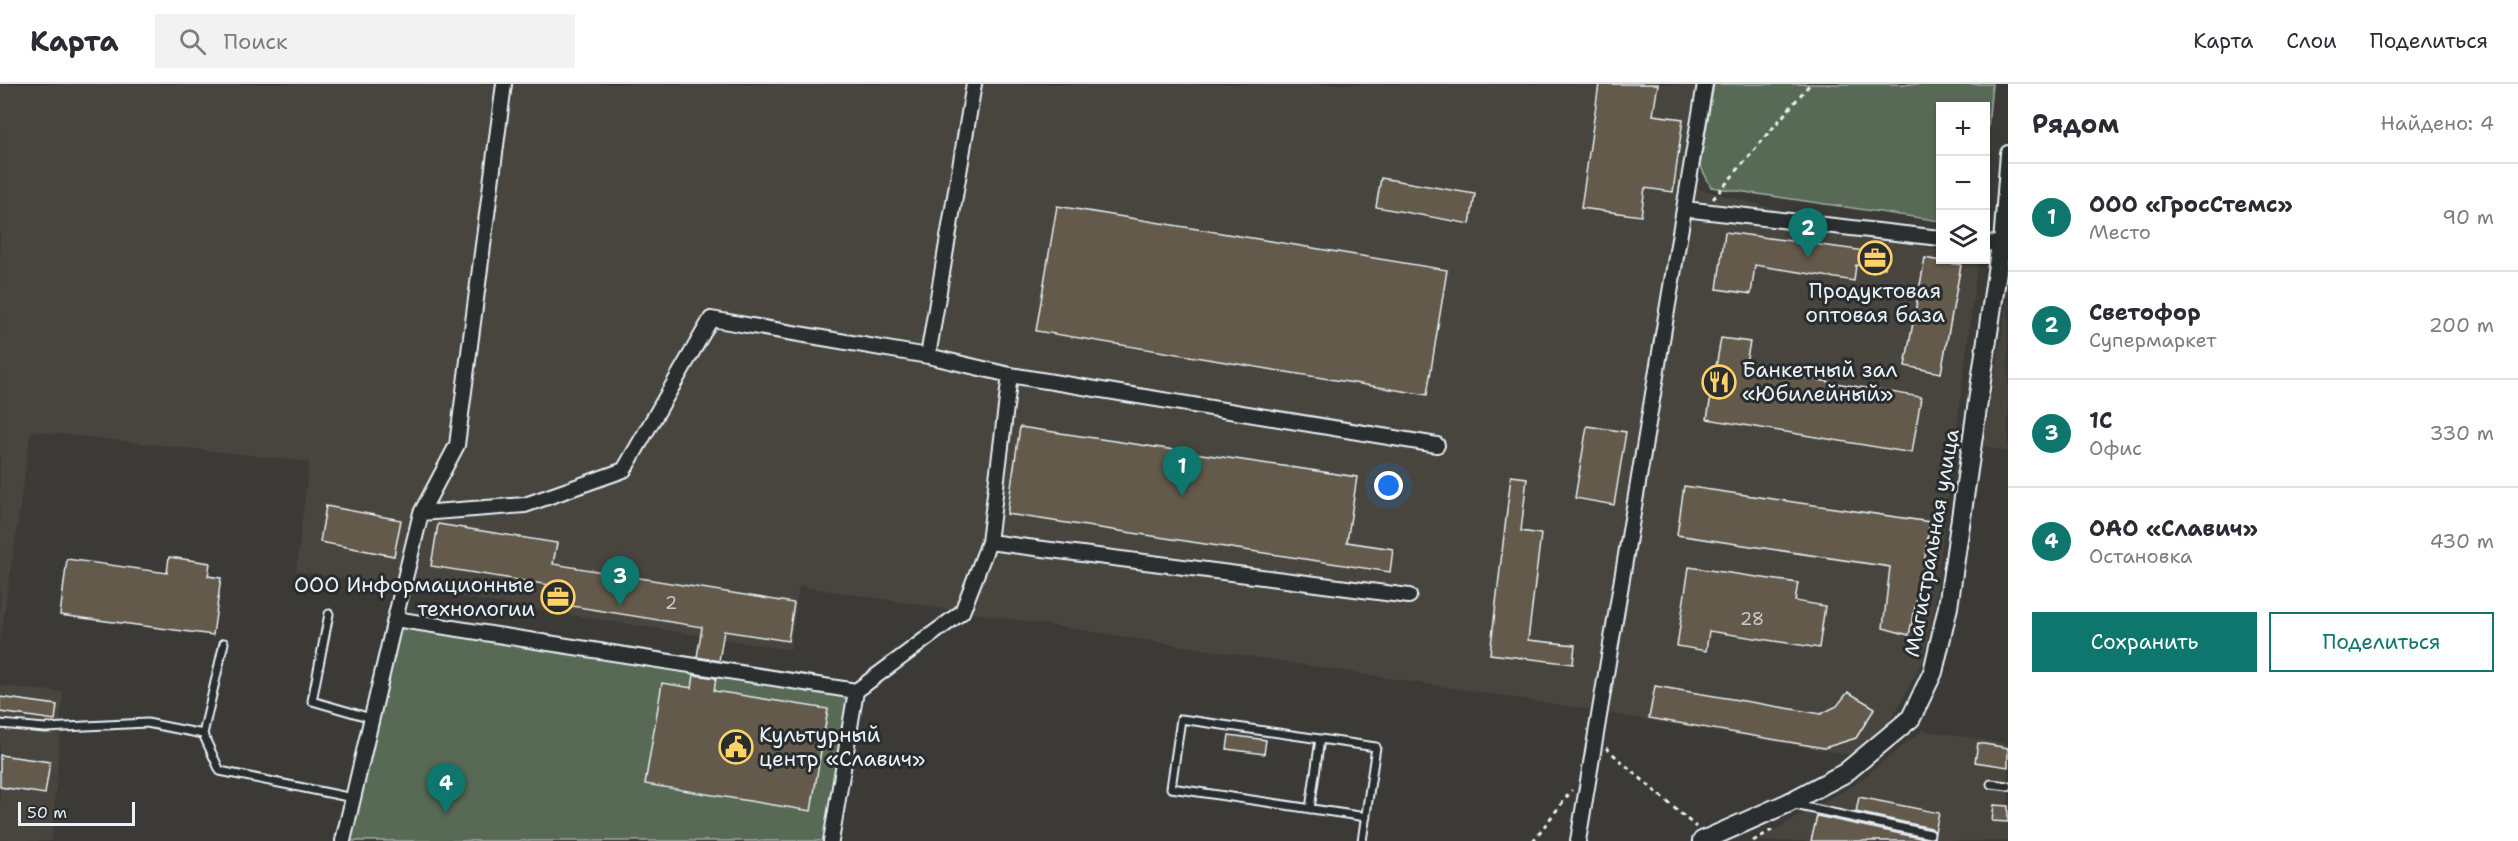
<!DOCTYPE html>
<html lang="ru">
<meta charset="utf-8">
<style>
:root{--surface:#fff;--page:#f2f2f3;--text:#2b2b33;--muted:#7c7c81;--line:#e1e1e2;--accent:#0f766e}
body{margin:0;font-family:"Shantell Sans",sans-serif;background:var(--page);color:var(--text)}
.controls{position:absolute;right:18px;top:18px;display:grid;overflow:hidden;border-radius:0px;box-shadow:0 2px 4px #0004}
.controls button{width:54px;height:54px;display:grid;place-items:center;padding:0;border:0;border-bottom:2px solid var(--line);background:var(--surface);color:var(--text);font:30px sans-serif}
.scale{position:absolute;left:18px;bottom:15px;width:117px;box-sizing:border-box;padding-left:6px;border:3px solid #e8f1f8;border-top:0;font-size:16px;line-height:21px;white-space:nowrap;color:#e8f1f8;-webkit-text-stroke:4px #2a2d2e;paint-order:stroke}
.you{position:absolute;left:1389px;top:402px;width:21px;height:21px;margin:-15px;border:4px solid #fff;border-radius:50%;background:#1a73e8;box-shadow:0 0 0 9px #1a73e833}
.badge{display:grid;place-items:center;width:39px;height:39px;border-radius:50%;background:var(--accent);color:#fff;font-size:20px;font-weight:700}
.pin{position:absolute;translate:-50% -50px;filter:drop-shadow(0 2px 3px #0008)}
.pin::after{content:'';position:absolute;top:32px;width:21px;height:18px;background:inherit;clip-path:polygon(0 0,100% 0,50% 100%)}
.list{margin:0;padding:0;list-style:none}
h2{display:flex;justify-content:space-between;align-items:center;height:78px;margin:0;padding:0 24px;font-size:26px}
h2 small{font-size:20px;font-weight:400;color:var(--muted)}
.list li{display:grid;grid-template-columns:39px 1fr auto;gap:18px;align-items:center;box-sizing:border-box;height:108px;padding:0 24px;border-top:2px solid var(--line)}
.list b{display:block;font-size:22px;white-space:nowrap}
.list p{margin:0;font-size:20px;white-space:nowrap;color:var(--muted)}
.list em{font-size:20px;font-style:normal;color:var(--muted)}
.actions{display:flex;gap:12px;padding:18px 24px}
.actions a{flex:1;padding:14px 0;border:2px solid var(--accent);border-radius:0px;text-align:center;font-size:21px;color:var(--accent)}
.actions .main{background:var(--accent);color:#fff}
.icon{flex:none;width:33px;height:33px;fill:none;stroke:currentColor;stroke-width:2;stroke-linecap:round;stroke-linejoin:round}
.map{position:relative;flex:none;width:2008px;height:757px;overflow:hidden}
header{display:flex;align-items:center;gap:36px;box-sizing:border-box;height:84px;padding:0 30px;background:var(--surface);border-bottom:2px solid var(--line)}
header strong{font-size:28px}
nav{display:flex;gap:33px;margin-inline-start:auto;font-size:21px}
.search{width:420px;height:54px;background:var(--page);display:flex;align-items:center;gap:15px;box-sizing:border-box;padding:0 21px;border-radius:0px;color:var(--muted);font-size:22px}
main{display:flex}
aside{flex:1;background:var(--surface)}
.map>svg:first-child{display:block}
</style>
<header>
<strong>Карта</strong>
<div class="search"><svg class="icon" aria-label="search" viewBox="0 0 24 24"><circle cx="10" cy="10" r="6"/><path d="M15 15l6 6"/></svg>Поиск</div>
<nav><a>Карта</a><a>Слои</a><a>Поделиться</a></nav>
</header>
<main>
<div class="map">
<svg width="2008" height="757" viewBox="0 0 2008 757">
<rect width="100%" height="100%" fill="#3b3a37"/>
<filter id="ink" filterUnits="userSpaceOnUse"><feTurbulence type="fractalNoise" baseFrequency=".0167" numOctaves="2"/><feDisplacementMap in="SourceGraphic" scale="12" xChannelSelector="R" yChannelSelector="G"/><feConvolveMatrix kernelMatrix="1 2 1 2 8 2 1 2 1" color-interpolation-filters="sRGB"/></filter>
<g filter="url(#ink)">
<path fill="#47443d" d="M0 0H1703L1599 627 799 502 790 566 296 487 309 378 31 347 0 559Z
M1688 102 1940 167V176L1978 177 1934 526 1923 577 1895 629 1863 673 1601 628Z
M2008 214V368L1983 362Z
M0 602 63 608 52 757H0Z
M1923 646 2008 660V757H1755L1855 700Z"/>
<path fill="#586a54" stroke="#a0aea6" stroke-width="1.5" d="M1714 0H1992L1986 64V22H1940V137L1711 103 1700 81Z
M395 535 856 607 831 757H343Z"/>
<path fill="#635a4b" stroke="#e8f1f8" stroke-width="1.5" d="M1599 0H1658L1653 31 1683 35 1673 108 1645 104 1641 132 1581 124Z
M1381 94 1475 110 1470 140 1376 123Z
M1057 122 1447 186 1427 311 1036 247Z
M1725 148 1865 167 1866 164 1887 166 1885 184 1856 181 1854 197 1755 181 1751 210 1717 205Z
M1925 174 1961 181 1941 289 1905 282Z
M1721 254 1750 258 1745 284 1921 313 1912 369 1707 335Z
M1587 342 1626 348 1614 421 1575 414Z
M1020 343 1357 393 1347 458 1393 465 1390 488 1007 430Z
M1511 392 1527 394 1521 447 1541 450 1528 556 1575 561 1573 580 1490 570Z
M1684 402 1930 438 1923 487 1909 551 1883 544 1890 483 1677 451Z
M326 422 401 436 394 472 320 458Z
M438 440 557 459 553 480 794 519 788 557 724 547 719 577 697 573 702 543 547 518 550 501 431 482Z
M169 473 210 479 208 492 221 494 213 551 60 531 67 475 167 489Z
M1689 483 1798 499 1795 517 1825 522 1819 564 1709 547 1706 567 1677 562Z
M694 591 716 594 714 607 828 625 811 727 645 700 662 599 692 604Z
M1655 602 1821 630 1837 622 1848 608 1875 624 1856 654 1824 664 1649 634Z
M0 613 57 621 55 636 0 628Z
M1229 651 1266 656 1264 670 1227 665Z
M1978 659 2008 664V683L1975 678Z
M0 671 50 678 45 710 0 703Z
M1859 713 1939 729 1935 748 1931 744 1856 728Z
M1994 721 2008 722V738L1992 737Z
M1817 732 1929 756 1934 754 1933 757H1811Z"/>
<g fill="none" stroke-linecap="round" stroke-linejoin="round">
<defs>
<path id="lane" d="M329 530 312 617 371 634
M0 640 45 644 147 639 203 650 220 687 353 714
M203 650 224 559
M1320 655 1181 635 1171 704 1366 733
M1991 700 2008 702
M1795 721 1930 750
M1310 725 1320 655 1376 663 1362 757"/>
<path id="street" d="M974 0 928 272 1010 291 1437 361
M1684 125 1940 154
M1986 159 2001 160 2008 69
M421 429 525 421 624 386 711 235 928 272
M989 458 1409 512
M395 535 421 429 457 361 504 0
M856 607 962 528 989 458 1010 291
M343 757 395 535 856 607 831 757
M1578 757 1705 0"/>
<path id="secondary" d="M1702 757 1788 719 1845 689 1911 634 1933 588 1948 523 2001 160 2008 162"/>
</defs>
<use href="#lane" stroke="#e8f1f8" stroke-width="11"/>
<use href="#street" stroke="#e8f1f8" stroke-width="18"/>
<use href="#secondary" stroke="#e8f1f8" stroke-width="22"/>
<path stroke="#e8f1f8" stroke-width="3" stroke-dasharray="4.5 4.5" stroke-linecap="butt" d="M1713 115 1810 0
M1606 664 1696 743
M1533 757 1572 706
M1753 757 1772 746"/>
<use href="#lane" stroke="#2a2d2e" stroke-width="7"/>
<use href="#street" stroke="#2a2d2e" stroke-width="14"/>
<use href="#secondary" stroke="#2a2d2e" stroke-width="18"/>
</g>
</g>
<defs>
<symbol id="office-ring" viewBox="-11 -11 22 22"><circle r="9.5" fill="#2a2d2e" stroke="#ffd166" stroke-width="1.5"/><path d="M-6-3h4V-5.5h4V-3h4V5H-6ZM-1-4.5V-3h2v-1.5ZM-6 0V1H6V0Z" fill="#ffd166"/></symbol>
<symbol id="restaurant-ring" viewBox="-11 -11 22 22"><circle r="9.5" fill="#2a2d2e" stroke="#ffd166" stroke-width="1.5"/><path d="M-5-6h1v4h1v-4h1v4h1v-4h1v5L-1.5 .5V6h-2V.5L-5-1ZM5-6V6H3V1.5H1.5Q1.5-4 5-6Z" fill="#ffd166"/></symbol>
<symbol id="civic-ring" viewBox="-11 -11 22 22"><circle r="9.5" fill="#2a2d2e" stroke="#ffd166" stroke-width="1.5"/><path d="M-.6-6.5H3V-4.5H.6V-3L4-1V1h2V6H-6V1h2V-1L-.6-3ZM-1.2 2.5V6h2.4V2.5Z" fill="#ffd166"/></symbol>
</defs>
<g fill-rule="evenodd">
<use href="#office-ring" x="1856" y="155" width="38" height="38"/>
<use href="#restaurant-ring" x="1700" y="279" width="38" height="38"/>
<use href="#office-ring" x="539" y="494" width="38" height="38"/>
<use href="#civic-ring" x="717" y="644" width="38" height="38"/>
</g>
<g text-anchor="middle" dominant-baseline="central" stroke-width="6" stroke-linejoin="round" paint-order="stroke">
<g font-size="18" fill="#c7cbcd">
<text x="671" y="519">2</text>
<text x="1752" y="535">28</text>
</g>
<g font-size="21" fill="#e8f1f8" stroke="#2a2d2e" text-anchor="start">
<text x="1875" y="207" text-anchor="middle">Продуктовая<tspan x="1875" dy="24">оптовая база</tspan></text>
<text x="1742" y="286">Банкетный зал<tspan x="1742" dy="24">«Юбилейный»</tspan></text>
<text x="535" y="501" text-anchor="end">ООО Информационные<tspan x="535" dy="24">технологии</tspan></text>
<text x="759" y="651">Культурный<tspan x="759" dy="24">центр «Славич»</tspan></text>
</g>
<g font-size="21" fill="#e8f1f8" stroke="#2a2d2e">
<text transform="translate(1932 459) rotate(-80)">Магистральная улица</text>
</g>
</g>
</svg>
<div class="controls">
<button>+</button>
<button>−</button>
<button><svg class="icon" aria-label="layers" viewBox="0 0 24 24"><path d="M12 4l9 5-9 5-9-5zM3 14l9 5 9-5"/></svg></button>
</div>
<div class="scale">50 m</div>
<div class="you"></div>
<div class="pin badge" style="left:1182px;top:412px">1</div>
<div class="pin badge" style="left:1808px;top:174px">2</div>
<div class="pin badge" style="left:620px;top:522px">3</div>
<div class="pin badge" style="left:446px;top:729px">4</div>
</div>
<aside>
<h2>Рядом<small>Найдено: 4</small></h2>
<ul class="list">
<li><span class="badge">1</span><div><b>ООО «ГросСтемс»</b><p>Место</p></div><em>90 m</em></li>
<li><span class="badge">2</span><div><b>Светофор</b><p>Супермаркет</p></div><em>200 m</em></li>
<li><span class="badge">3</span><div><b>1С</b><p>Офис</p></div><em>330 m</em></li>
<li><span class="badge">4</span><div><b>ОАО «Славич»</b><p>Остановка</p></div><em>430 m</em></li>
</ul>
<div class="actions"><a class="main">Сохранить</a><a>Поделиться</a></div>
</aside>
</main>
